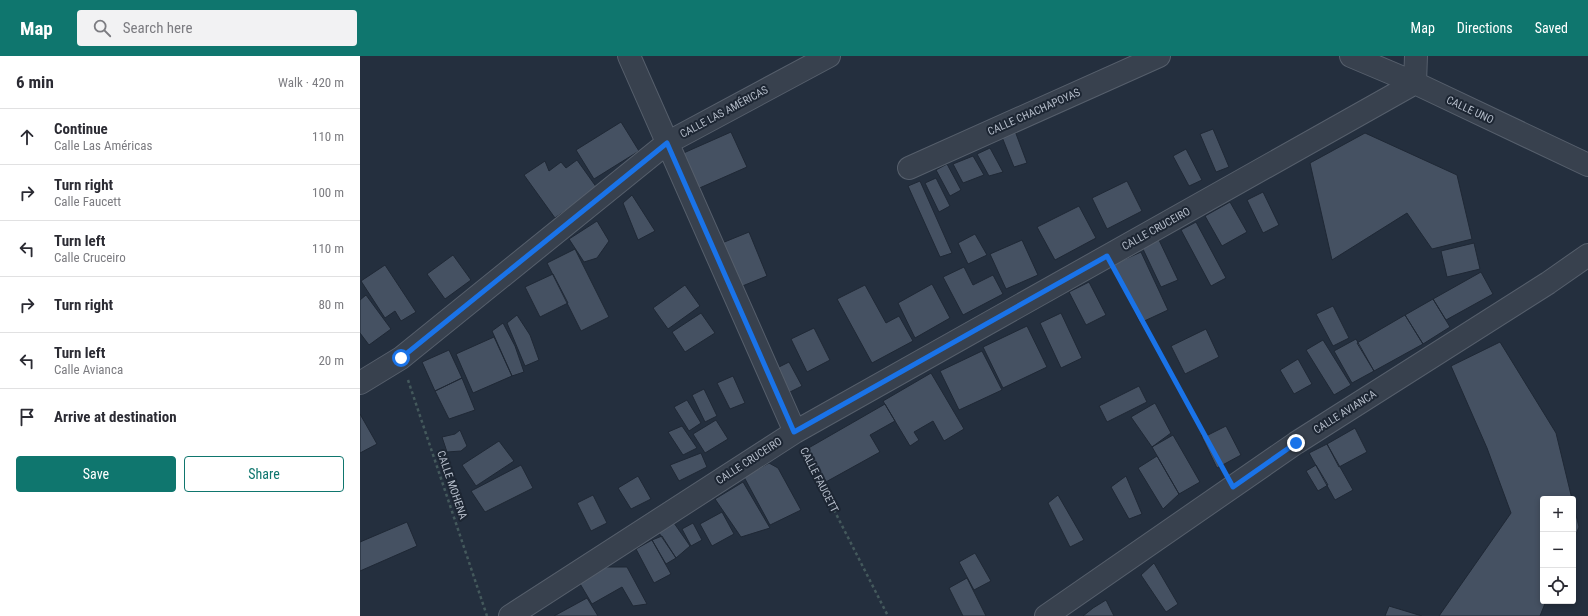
<!DOCTYPE html>
<meta charset="utf-8">
<style>
:root{--surface:#fff;--page:#f2f2f3;--text:#2b2b33;--muted:#7c7c81;--line:#e1e1e2;--accent:#0f766e}
body{margin:0;font-family:"Roboto Condensed",sans-serif;background:var(--page);color:var(--text)}
.controls{position:absolute;right:12px;bottom:12px;display:grid;overflow:hidden;border-radius:4px;box-shadow:0 2px 6px #0003}
.controls button{width:36px;height:36px;display:grid;place-items:center;padding:0;border:0;border-bottom:1px solid var(--line);background:var(--surface);color:var(--text);font:20px sans-serif}
.stop{position:absolute;width:12px;height:12px;margin:-9px;border:3px solid #1a73e8;border-radius:50%;background:#fff}
.stop.end{background:#1a73e8;border-color:#fff;box-shadow:0 1px 4px #0008}
.list{margin:0;padding:0;list-style:none}
h2{display:flex;justify-content:space-between;align-items:center;height:52px;margin:0;padding:0 16px;font-size:17px}
h2 small{font-size:13px;font-weight:400;color:var(--muted)}
.list li{display:grid;grid-template-columns:26px 1fr auto;gap:12px;align-items:center;box-sizing:border-box;height:56px;padding:0 16px;border-top:1px solid var(--line)}
.list b{display:block;font-size:15px;white-space:nowrap}
.list p{margin:0;font-size:13px;white-space:nowrap;color:var(--muted)}
.list em{font-size:13px;font-style:normal;color:var(--muted)}
.actions{display:flex;gap:8px;padding:12px 16px}
.actions a{flex:1;padding:9px 0;border:1px solid var(--accent);border-radius:4px;text-align:center;font-size:14px;color:var(--accent)}
.actions .main{background:var(--accent);color:#fff}
.icon{flex:none;width:22px;height:22px;fill:none;stroke:currentColor;stroke-width:2;stroke-linecap:round;stroke-linejoin:round}
.map{position:relative;flex:none;width:1228px;height:560px;overflow:hidden}
header{display:flex;align-items:center;gap:24px;box-sizing:border-box;height:56px;padding:0 20px;background:var(--accent);color:#fff}
header strong{font-size:19px}
nav{display:flex;gap:22px;margin-inline-start:auto;font-size:14px}
.search{width:280px;height:36px;background:var(--page);display:flex;align-items:center;gap:10px;box-sizing:border-box;padding:0 14px;border-radius:4px;color:var(--muted);font-size:15px}
main{display:flex}
aside{flex:1;background:var(--surface)}
.map>svg:first-child{display:block}
</style>
<header>
<strong>Map</strong>
<div class="search"><svg class="icon" aria-label="search" viewBox="0 0 24 24"><circle cx="10" cy="10" r="6"/><path d="M15 15l6 6"/></svg>Search here</div>
<nav><a>Map</a><a>Directions</a><a>Saved</a></nav>
</header>
<main>
<aside>
<h2>6 min<small>Walk · 420 m</small></h2>
<ul class="list">
<li><svg class="icon" aria-label="ahead" viewBox="0 0 24 24"><path d="M12 20V5M6 11l6-6 6 6"/></svg><div><b>Continue</b><p>Calle Las Américas</p></div><em>110 m</em></li>
<li><svg class="icon" aria-label="right" viewBox="0 0 24 24"><path d="M7 20v-9h11M14 6l5 5-5 5"/></svg><div><b>Turn right</b><p>Calle Faucett</p></div><em>100 m</em></li>
<li><svg class="icon" aria-label="left" viewBox="0 0 24 24"><path d="M17 20v-9H6M10 6l-5 5 5 5"/></svg><div><b>Turn left</b><p>Calle Cruceiro</p></div><em>110 m</em></li>
<li><svg class="icon" aria-label="right" viewBox="0 0 24 24"><path d="M7 20v-9h11M14 6l5 5-5 5"/></svg><div><b>Turn right</b></div><em>80 m</em></li>
<li><svg class="icon" aria-label="left" viewBox="0 0 24 24"><path d="M17 20v-9H6M10 6l-5 5 5 5"/></svg><div><b>Turn left</b><p>Calle Avianca</p></div><em>20 m</em></li>
<li><svg class="icon" aria-label="arrive" viewBox="0 0 24 24"><path d="M6 21V4h12l-3 4 3 4H6"/></svg><div><b>Arrive at destination</b></div></li>
</ul>
<div class="actions"><a class="main">Save</a><a>Share</a></div>
</aside>
<div class="map">
<svg width="1228" height="560" viewBox="0 0 1228 560">
<rect width="100%" height="100%" fill="#242f3e"/>
<path fill="#455162" stroke="#1f2835" d="M261 66 279 95 234 123 216 94Z
M853 73 869 111 856 116 840 78Z
M655 75 667 107 654 111 642 81Z
M371 76 387 111 335 134 319 99Z
M1005 77 1097 119 1112 183 1072 193 1047 157 972 204 950 107Z
M630 92 643 116 629 120 617 98Z
M826 93 842 124 829 130 813 100Z
M613 100 624 119 603 127 593 108Z
M217 104 237 132 195 162 164 119 185 105 189 115 201 106 206 112Z
M587 108 601 134 590 140 576 114Z
M576 122 590 150 579 156 565 127Z
M560 125 592 197 580 201 548 130Z
M767 125 782 155 747 173 732 142Z
M903 136 919 169 903 177 887 144Z
M272 139 295 175 278 184 263 147Z
M870 146 887 176 862 190 845 160Z
M719 150 736 182 695 204 677 171Z
M237 165 249 185 237 202 224 206 209 183Z
M836 166 866 222 851 230 821 174Z
M389 176 407 220 375 233 357 189Z
M615 178 627 199 608 208 598 187Z
M662 184 678 219 646 233 630 198Z
M799 184 818 224 801 231 782 191Z
M1114 187 1120 213 1087 221 1081 195Z
M215 193 249 261 221 275 187 207Z
M781 196 808 254 780 267 752 209Z
M93 199 111 224 85 243 67 218Z
M25 209 56 256 41 265 35 255 25 262 1 225Z
M604 211 613 229 633 219 643 238 603 259 583 221Z
M1121 216 1133 238 1086 264 1073 243Z
M193 218 208 247 180 261 165 231Z
M729 226 746 259 726 269 709 236Z
M572 228 590 262 555 282 538 247Z
M325 229 340 250 308 273 293 252Z
M505 229 526 267 539 260 553 285 512 307 477 243Z
M6 239 31 273 9 289 0 277V244Z
M1073 243 1090 271 1063 288 1045 259Z
M973 250 989 282 973 290 956 258Z
M341 257 355 277 325 296 312 276Z
M701 257 722 302 701 312 680 267Z
M157 259 170 279 179 304 165 310 147 267Z
M1045 259 1063 288 1014 315 997 287Z
M143 267 155 290 164 316 152 320 132 275Z
M667 270 687 311 643 332 623 291Z
M454 272 470 304 447 316 431 283Z
M846 273 859 301 825 318 811 290Z
M134 281 152 320 113 337 96 298Z
M996 283 1014 315 992 327 974 295Z
M963 284 991 329 974 339 946 294Z
M1140 286 1196 377 1212 443H1183V545H1186L1180 560H1079L1151 457 1127 392 1091 310Z
M89 294 102 322 75 335 62 306Z
M622 295 642 334 599 354 580 315Z
M938 303 952 328 934 338 920 314Z
M429 306 442 330 424 339 411 315Z
M571 317 604 373 584 385 573 365 554 376 559 384 550 390 523 345Z
M373 320 385 347 370 353 357 327Z
M102 322 115 354 89 363 75 335Z
M779 330 787 346 747 366 739 350Z
M344 333 357 360 345 366 332 339Z
M327 344 341 367 329 375 314 351Z
M795 347 811 377 792 391 771 361Z
M525 348 535 365 510 379 520 396 464 427 445 394Z
M0 358 17 388 0 397Z
M356 364 368 383 345 397 333 378Z
M322 370 337 392 323 399 308 376Z
M866 370 881 399 857 412 841 379 844 381Z
M995 372 1007 396 979 411 967 388Z
M100 374 107 390 101 395 87 396 82 381 95 378Z
M813 379 840 426 819 438 792 391Z
M139 385 154 405 116 430 102 409Z
M967 388 993 434 975 444 949 397Z
M341 397 347 411 319 425 310 409Z
M797 400 819 438 803 453 778 412Z
M409 407 418 412 441 454 410 469 384 421Z
M161 409 173 432 125 456 111 435Z
M956 409 968 429 958 435 946 415Z
M278 420 291 443 271 453 258 432Z
M766 420 782 458 769 463 751 431Z
M383 426 410 472 381 481 355 443Z
M233 439 247 467 231 475 217 447Z
M698 439 724 484 710 491 688 447Z
M1213 447 1219 471 1213 485Z
M362 456 374 478 352 490 340 468Z
M47 466 57 490 0 515V486Z
M314 467 330 490 316 502 297 474Z
M333 467 342 484 331 490 322 473Z
M302 480 316 502 306 508 292 484Z
M292 484 311 518 294 527 276 493Z
M615 497 631 525 614 534 599 506Z
M794 507 818 548 806 556 781 519Z
M246 511H267L287 548 273 550 262 531 232 548 219 526Z
M607 522 626 560H603L589 532Z
M227 542 238 560H194Z
M746 544 754 560H723L733 552Z
M1029 550 1062 560H1025Z"/>
<g fill="none" stroke-linecap="round" stroke-linejoin="round">
<defs>
<path id="minor" d="M269 0 435 376
M991 0 1055 27 1228 109
M549 112 799 0
M0 327 41 302 307 87 469 0
M150 560 435 376 1055 27 1056 0
M686 560 936 387 1188 227 1228 199"/>
</defs>
<use href="#minor" stroke="#565f6c" stroke-width="24"/>
<path stroke="#44595c" stroke-width="2.5" stroke-dasharray="3 3" stroke-linecap="butt" d="M757 219 863 413
M48 324 127 560
M444 395 528 560"/>
<use href="#minor" stroke="#38414e" stroke-width="22"/>
</g>
<g fill="none" stroke-linecap="round" stroke-linejoin="round">
<path stroke="#1a73e8" stroke-width="5" d="M41 302 307 87 434 376 747 200 873 431 936 387"/>
</g>
<g text-anchor="middle" dominant-baseline="central" stroke-width="4" stroke-linejoin="round" paint-order="stroke">
<g font-size="11" fill="#b4bcc9" stroke="#1d2633">
<text transform="translate(1110 54) rotate(25)">CALLE UNO</text>
<text transform="translate(364 56) rotate(-28)">CALLE LAS AMÉRICAS</text>
<text transform="translate(674 56) rotate(-24)">CALLE CHACHAPOYAS</text>
<text transform="translate(796 173) rotate(-29)">CALLE CRUCEIRO</text>
<text transform="translate(985 356) rotate(-32)">CALLE AVIANCA</text>
<text transform="translate(389 405) rotate(-33)">CALLE CRUCEIRO</text>
<text transform="translate(459 424) rotate(63)">CALLE FAUCETT</text>
<text transform="translate(92 429) rotate(71)">CALLE MOHENA</text>
</g>
</g>
</svg>
<div class="controls">
<button>+</button>
<button>−</button>
<button><svg class="icon" aria-label="locate" viewBox="0 0 24 24"><circle cx="12" cy="12" r="6"/><path d="M12 2v4M12 18v4M2 12h4M18 12h4"/></svg></button>
</div>
<div class="stop" style="left:41px;top:302px"></div>
<div class="stop end" style="left:936px;top:387px"></div>
</div>
</main>
